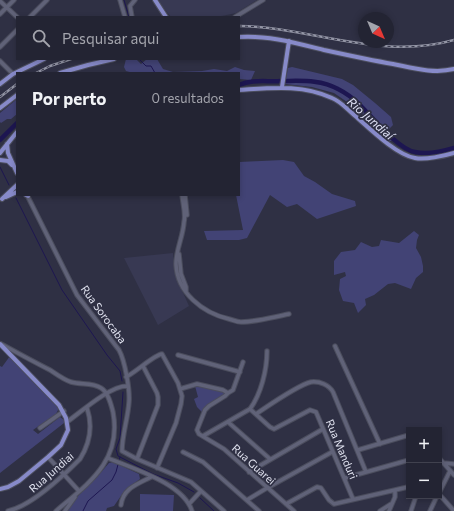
<!DOCTYPE html>
<html lang="pt">
<meta charset="utf-8">
<style>
:root{--surface:#232433;--page:#2f303f;--text:#f1f3f6;--muted:#a3a4ac;--line:#40414e}
body{margin:0;font-family:Commissioner,sans-serif;background:var(--page);color:var(--text)}
.controls{position:absolute;right:12px;bottom:12px;display:grid;overflow:hidden;border-radius:0px;box-shadow:0 2px 6px #0003}
.controls button{width:36px;height:36px;display:grid;place-items:center;padding:0;border:0;border-bottom:1px solid var(--line);background:var(--surface);color:var(--text);font:20px sans-serif}
.compass{position:absolute;left:358px;top:12px;width:36px;height:36px;border-radius:50%;background:var(--surface);box-shadow:0 2px 6px #0003;rotate:136deg}
.list{margin:0;padding:0;list-style:none}
h2{display:flex;justify-content:space-between;align-items:center;height:52px;margin:0;padding:0 16px;font-size:17px}
h2 small{font-size:13px;font-weight:400;color:var(--muted)}
.icon{flex:none;width:22px;height:22px;fill:none;stroke:currentColor;stroke-width:2;stroke-linecap:round;stroke-linejoin:round}
.map{position:relative;flex:none;width:454px;height:511px;overflow:hidden}
.search{position:absolute;background:var(--surface);box-shadow:0 2px 6px #0003;left:16px;top:16px;width:224px;height:44px;display:flex;align-items:center;gap:10px;box-sizing:border-box;padding:0 14px;border-radius:0px;color:var(--muted);font-size:15px}
.panel{position:absolute;background:var(--surface);box-shadow:0 2px 6px #0003;left:16px;top:72px;width:224px;height:124px;border-radius:0px}
.map>svg:first-child{display:block}
</style>
<div class="map">
<svg width="454" height="511" viewBox="0 0 454 511">
<rect width="100%" height="100%" fill="#2f3044"/>
<path fill="#383953" d="M157 0H257L236 13 217 17H171Z
M173 253 176 277 189 306 158 325 124 258Z"/>
<path fill="#424375" d="M126 59H136L141 64 147 59H157L163 69 173 72 202 71 214 69 227 71 235 67 244 70 255 71 251 80 239 79V73H133L126 71 124 67Z
M292 67 342 79 353 85 375 103 391 117 393 125 388 130 394 136 391 141H389L383 133 353 106 334 93 312 87 285 84 288 68Z
M17 99V114L11 119H7L1 123 0 122V113Z
M283 160 294 162 304 176 315 182 332 194 355 201 356 206 317 219 297 204 287 207 270 195 247 238 239 240H207L204 231 243 230 236 195H239V162Z
M414 231 419 235 417 240 416 248 421 257 423 266V272L416 278 411 289 395 283 388 284 374 295 365 299 366 305 358 313 354 303 343 301 339 290 340 279 346 276 345 272 334 275V261L341 252 355 250 361 242 372 247 379 246 381 240 399 243Z
M10 356 59 408 56 414 33 430 38 434 60 417 64 420V423L0 473V366L2 367Z
M195 386H201L226 393 225 395 208 405 202 412 197 407 194 399 198 397Z
M113 462 139 474 140 479 125 490 114 506 107 508 106 511H67L73 501 97 477 109 463Z
M140 494 174 495 173 511H140Z"/>
<g fill="none" stroke-linecap="round" stroke-linejoin="round">
<path stroke="#1d1651" stroke-width="1" d="M124 0 129 17
M140 60 146 66H151L155 73
M0 167 9 185
M16 198 62 290 107 355 120 371 122 381
M123 392 120 438 116 449 118 456 153 474 178 483 194 492
M200 498 214 511
M83 511 88 501 112 480 116 472 120 457"/>
<path stroke="#1d1651" stroke-width="4.5" d="M239 85C252 79 267 82 281 81 301 81 320 79 338 89 346 93 354 99 360 105 373 118 398 149 415 152 428 155 441 152 454 148
M0 140 17 123"/>
<defs>
<path id="minor" d="M120 0 125 17
M0 1 17 17
M0 14 14 0
M30 17 47 0
M132 17 130 6 135 0
M235 17 263 0
M0 47 17 30
M0 61 13 74
M27 195 77 295 119 350C125 361 130 390 129 402 128 418 122 435 122 451L137 459 191 482 224 511
M182 195C183 204 186 214 184 222 183 237 176 249 176 264 177 293 203 313 229 319 233 320 237 322 241 322 255 322 275 317 289 314
M185 195 187 215
M179 254 181 274 186 287V292
M1 344C18 353 34 362 50 370 56 374 64 380 71 382 81 385 92 382 101 388 108 392 111 404 113 412 122 461 89 483 56 511
M335 346 380 444
M178 355 240 372
M243 362 233 390 228 393 225 396 209 406 205 410 197 430 199 434 224 449 294 511
M126 377C136 372 154 355 162 354L178 383 182 396 181 404 176 423 157 468
M180 389 197 384 223 390 228 393
M250 409 270 427 274 429 310 410 316 412 353 499
M256 414C268 406 298 385 311 382 320 381 329 385 333 392L366 472
M67 422C82 411 110 386 127 386
M228 422 270 459
M40 428 64 411
M203 436 250 409C261 394 267 370 267 351
M358 450 409 435
M183 452 203 462 259 511
M48 457 79 491
M108 458C133 469 183 483 192 511
M439 458 454 475
M137 459 158 405V397L157 393 143 366
M444 463 454 464
M249 472 323 429
M345 478 409 460
M395 490 408 487
M439 493 450 471
M439 494 454 511
M247 500 267 488 332 452
M189 504 201 491
M286 504 317 487 321 488 329 500 334 504 395 490V497L389 511
M121 505C123 488 138 484 151 477
M8 511C31 506 63 476 80 459 90 443 93 426 87 408
M65 511 75 497
M380 511 391 504
M411 511 416 496
M430 511 437 496"/>
<path id="major" d="M155 0 166 17
M239 37C268 35 296 43 324 50 347 55 370 60 393 64 413 68 434 74 454 69
M60 73 88 65 114 59
M0 84 13 74 44 59
M282 87 289 41
M239 90C271 88 302 84 332 98 340 101 347 109 353 114 368 127 396 155 415 158 425 160 444 156 454 153
M0 108 17 95
M7 144 8 153 17 173
M0 153 17 132
M0 160 8 161 12 165
M26 195 28 196
M6 197 17 192
M2 199 17 185
M0 344 59 405 66 418 68 430 61 445 48 457 19 481 8 487 0 489"/>
</defs>
<use href="#minor" stroke="#4b4d5d" stroke-width="5.5"/>
<use href="#major" stroke="#4b4d5d" stroke-width="6"/>
<use href="#minor" stroke="#606278" stroke-width="3.5"/>
<use href="#major" stroke="#878ac9" stroke-width="4"/>
<defs>
<path id="rail" d="M239 26C312 27 381 61 454 40
M36 73 50 66 71 59
M0 97 17 84"/>
</defs>
<use href="#rail" stroke="#9395a5" stroke-width="2.5"/>
<use href="#rail" stroke="#2f3044" stroke-width="1" stroke-dasharray="3" stroke-linecap="butt"/>
</g>
<g text-anchor="middle" dominant-baseline="central" stroke-width="3.5" stroke-linejoin="round" paint-order="stroke">
<g font-size="11" fill="#e0e2ef" stroke="#2f3044">
<text transform="translate(104 314) rotate(54)">Rua Sorocaba</text>
<text transform="translate(342 449) rotate(67)">Rua Manduri</text>
<text transform="translate(254 464) rotate(42)">Rua Guarei</text>
<text transform="translate(51 472) rotate(-41)">Rua Jundiai</text>
</g>
<g font-size="12" font-style="italic" fill="#dfe1f5" stroke="#2f3044">
<text transform="translate(371 118) rotate(41)">Rio Jundiaí</text>
</g>
</g>
</svg>
<div class="controls">
<button>+</button>
<button>−</button>
</div>
<svg class="compass" viewBox="-18 -18 36 36"><path d="M0-13l5 13h-10z" fill="#e53935"/><path d="M0 13l5-13h-10z" fill="#a3a4ac"/></svg>
<div class="search"><svg class="icon" aria-label="search" viewBox="0 0 24 24"><circle cx="10" cy="10" r="6"/><path d="M15 15l6 6"/></svg>Pesquisar aqui</div>
<section class="panel">
<h2>Por perto<small>0 resultados</small></h2>
<ul class="list">
</ul>
</section>
</div>
